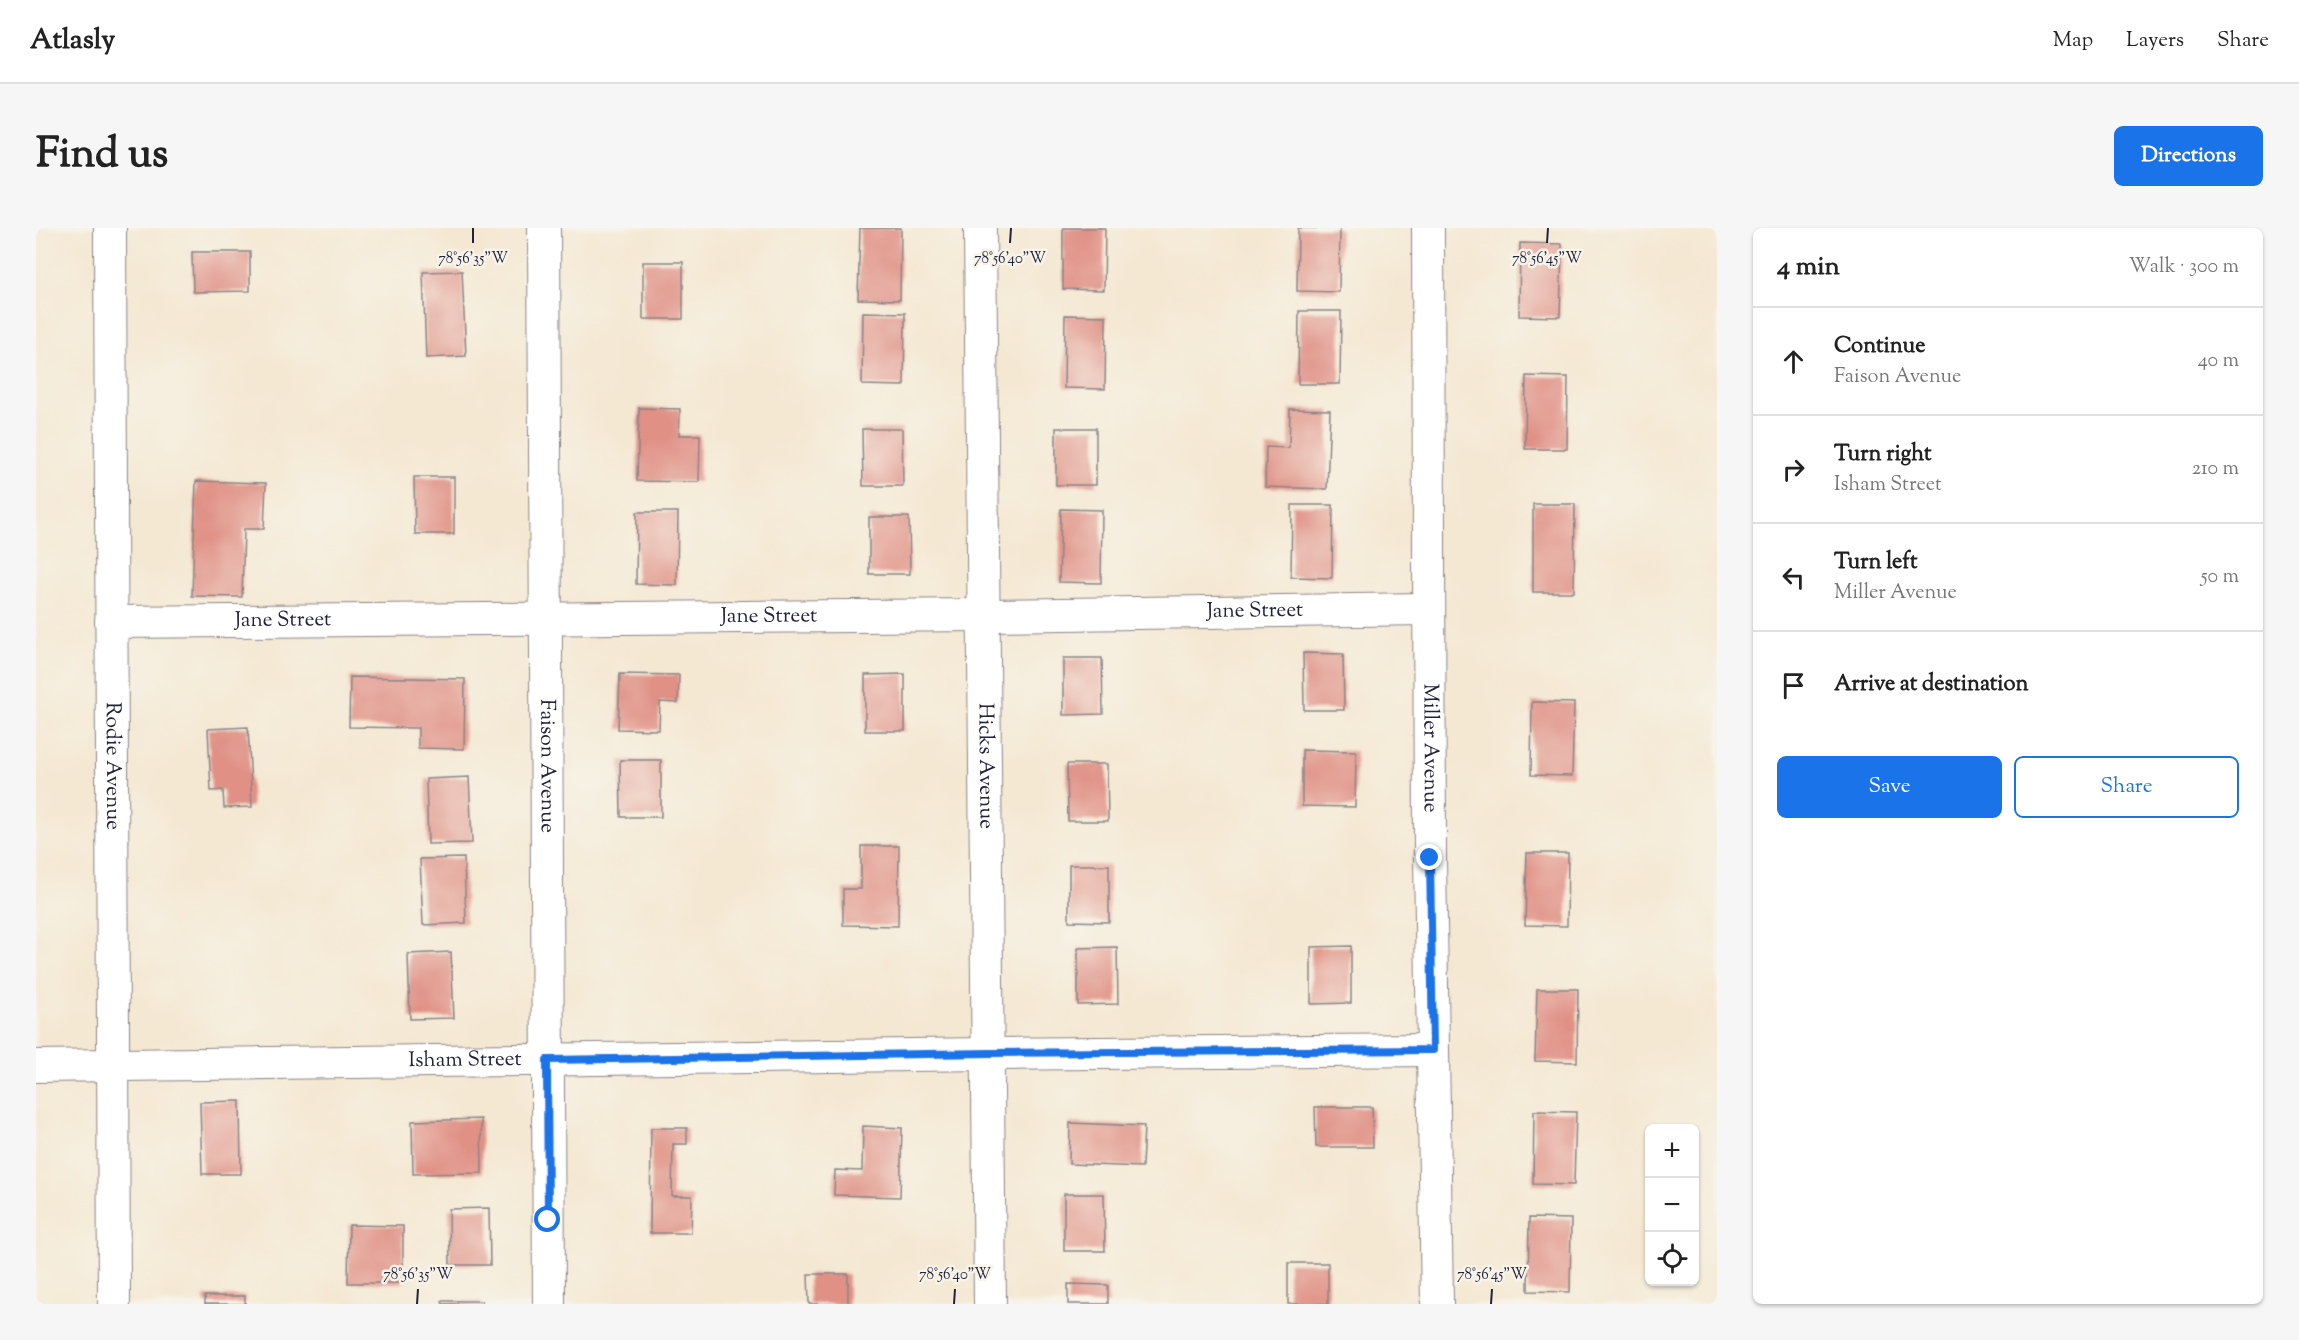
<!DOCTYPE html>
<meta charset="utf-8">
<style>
:root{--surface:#fff;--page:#f6f6f6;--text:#222;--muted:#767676;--line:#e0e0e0;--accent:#1a73e8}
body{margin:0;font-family:"Sorts Mill Goudy",serif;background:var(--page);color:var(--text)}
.controls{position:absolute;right:18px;bottom:18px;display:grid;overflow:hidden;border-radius:9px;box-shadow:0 2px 4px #0004}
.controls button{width:54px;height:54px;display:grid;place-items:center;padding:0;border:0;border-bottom:2px solid var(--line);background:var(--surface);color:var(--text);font:30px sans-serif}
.stop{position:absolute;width:18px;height:18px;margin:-14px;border:4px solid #1a73e8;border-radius:50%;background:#fff}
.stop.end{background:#1a73e8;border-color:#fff;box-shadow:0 2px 6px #0008}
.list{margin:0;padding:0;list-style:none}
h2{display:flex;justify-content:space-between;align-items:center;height:78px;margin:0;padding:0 24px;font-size:26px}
h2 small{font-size:20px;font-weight:400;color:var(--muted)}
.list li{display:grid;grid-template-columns:39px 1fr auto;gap:18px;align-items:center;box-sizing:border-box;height:108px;padding:0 24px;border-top:2px solid var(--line)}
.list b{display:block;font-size:22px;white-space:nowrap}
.list p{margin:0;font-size:20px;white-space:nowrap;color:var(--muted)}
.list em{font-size:20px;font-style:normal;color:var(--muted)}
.actions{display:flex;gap:12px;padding:18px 24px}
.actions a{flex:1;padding:14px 0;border:2px solid var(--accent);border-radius:9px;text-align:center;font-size:21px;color:var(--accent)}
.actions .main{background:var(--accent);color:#fff}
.icon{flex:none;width:33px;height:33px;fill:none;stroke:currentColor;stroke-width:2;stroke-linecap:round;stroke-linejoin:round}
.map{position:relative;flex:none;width:1681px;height:1076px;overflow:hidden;border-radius:9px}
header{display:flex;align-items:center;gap:36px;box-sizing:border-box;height:84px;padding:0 30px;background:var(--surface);border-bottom:2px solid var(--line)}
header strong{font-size:28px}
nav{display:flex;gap:33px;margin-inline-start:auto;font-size:21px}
.intro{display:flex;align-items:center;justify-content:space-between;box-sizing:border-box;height:144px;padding:0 36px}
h1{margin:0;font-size:42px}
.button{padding:15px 27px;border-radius:9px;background:var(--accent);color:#fff;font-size:21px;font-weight:700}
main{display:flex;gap:36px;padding:0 36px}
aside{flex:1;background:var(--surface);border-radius:9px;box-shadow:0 2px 4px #0004}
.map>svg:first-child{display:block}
</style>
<header>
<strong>Atlasly</strong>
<nav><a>Map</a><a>Layers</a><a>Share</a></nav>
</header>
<div class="intro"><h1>Find us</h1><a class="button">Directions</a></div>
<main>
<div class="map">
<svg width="1681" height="1076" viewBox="0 0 1681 1076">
<rect width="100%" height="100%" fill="#f7f3e8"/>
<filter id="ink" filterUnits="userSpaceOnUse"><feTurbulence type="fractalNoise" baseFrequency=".0167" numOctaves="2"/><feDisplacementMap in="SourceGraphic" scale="12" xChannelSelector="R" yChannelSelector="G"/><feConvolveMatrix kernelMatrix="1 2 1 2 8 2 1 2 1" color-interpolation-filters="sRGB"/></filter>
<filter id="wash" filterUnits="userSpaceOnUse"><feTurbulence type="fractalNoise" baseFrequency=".008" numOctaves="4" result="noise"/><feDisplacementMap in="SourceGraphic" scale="24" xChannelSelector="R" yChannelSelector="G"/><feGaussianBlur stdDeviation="1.35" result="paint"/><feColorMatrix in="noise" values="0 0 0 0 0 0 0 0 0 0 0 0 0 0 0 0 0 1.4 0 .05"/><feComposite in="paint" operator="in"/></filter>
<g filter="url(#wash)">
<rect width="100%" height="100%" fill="#f4e8d3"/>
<g id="blocks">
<path fill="#e09085" d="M824 0H865L864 72 822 71Z
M1027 0H1069L1068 62 1027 61Z
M1262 0H1304L1303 64 1261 63Z
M1484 15 1526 16 1524 89 1483 88Z
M156 24H214V63L157 64Z
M607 34H647V91H607Z
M426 43 430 128 390 130 387 44Z
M1263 83H1305L1304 156H1262Z
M827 84 869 85 868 158 826 157Z
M1029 87 1070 88 1069 161 1028 160Z
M1490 148 1532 149 1531 221H1489Z
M603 180 644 181 643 207H664L663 254 601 253Z
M1254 181 1294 182 1291 261 1229 259 1230 219 1253 220Z
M1020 200H1060V257H1020Z
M826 201H866L867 258H827Z
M378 249H418V306H379Z
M160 253 230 255 228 301H208L206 369 156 368Z
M1497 276H1539L1538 364H1497Z
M1256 277H1297L1296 350 1255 349Z
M1025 281 1066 282 1065 355 1023 354Z
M601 284H642L641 357 600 356Z
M833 289H873L874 346H833Z
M1267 425 1307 426 1308 482H1268Z
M1027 430H1066L1067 486 1027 487Z
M584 446 643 447 642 475 624 474 623 502 582 501Z
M869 446V503H829V447Z
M314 449 429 451 428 521 382 520V500L313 499Z
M1496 474 1538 475 1536 548 1495 547Z
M212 499 216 579 188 580 187 562 175 563 172 501Z
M1266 522 1320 523 1319 579 1266 578Z
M584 532H625V589H585Z
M1031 536H1071L1072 593H1032Z
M433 549 436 615 392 616 390 551Z
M825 618H863L862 698 807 697V661H825Z
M1491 625H1532L1531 698 1489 697Z
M428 630 430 695 387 697 384 631Z
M1033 637H1073V694L1033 693Z
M1315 718V775L1275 776V719Z
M1081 719 1082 776 1042 777V720Z
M415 724 418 790 374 791 372 726Z
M1501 761H1542L1541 834 1499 833Z
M204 873 205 946H166L164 874Z
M1279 879H1336L1337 919H1280Z
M1498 883 1540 884 1538 957 1497 956Z
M445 891 446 945 377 946 376 893Z
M1034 895 1108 898 1106 939 1033 936Z
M827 898 866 900 864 969 798 967 799 942 826 943Z
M615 900H651V916H637L636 968H656L655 1005H614Z
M1028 966H1068L1069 1023H1028Z
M453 980 454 1037H414L413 981Z
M1493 990 1535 991 1534 1064 1492 1063Z
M313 997 367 998V1055H312Z
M1252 1035H1292V1076H1252Z
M772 1046H812V1076H773Z
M1032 1056 1072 1057V1076H1032Z
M169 1068H209V1076H169Z
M406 1073H446V1076H407Z"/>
</g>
</g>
<g filter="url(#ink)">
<use href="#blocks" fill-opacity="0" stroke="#8b8587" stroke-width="1.5"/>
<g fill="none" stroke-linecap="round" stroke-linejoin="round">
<defs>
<g id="minor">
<path id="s1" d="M74 0 78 1076"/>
<path id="s2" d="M508 0 513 1076"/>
<path id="s3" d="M944 0 954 1076"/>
<path id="s4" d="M1392 0 1394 630 1401 1076"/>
<path id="s5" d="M75 394 949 387 1393 381"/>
<path id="s6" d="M0 838 953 826 1397 822"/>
</g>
</defs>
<use href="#minor" stroke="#8b8587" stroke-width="34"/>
<use href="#minor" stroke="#fff" stroke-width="32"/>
</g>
</g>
<g fill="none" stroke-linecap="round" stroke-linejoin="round" filter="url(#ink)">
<path stroke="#1a73e8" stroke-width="8" d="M512 992 511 832 953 825 1397 822 1394 630"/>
</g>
<path fill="none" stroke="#22223b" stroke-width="2" d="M437 15V0M974 15 975 0M1511 15 1512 0M381 1076 382 1061M918 1076 919 1061M1455 1076 1456 1061"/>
<g text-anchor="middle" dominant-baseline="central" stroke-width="5" stroke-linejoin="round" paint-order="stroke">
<g font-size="21" fill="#22223b" stroke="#f7f3e8">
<text stroke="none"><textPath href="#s5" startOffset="1144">Jane Street</textPath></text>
<text stroke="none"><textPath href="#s5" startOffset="658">Jane Street</textPath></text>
<text stroke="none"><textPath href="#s5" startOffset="172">Jane Street</textPath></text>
<text stroke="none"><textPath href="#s4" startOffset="520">Miller Avenue</textPath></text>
<text stroke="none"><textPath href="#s1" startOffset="538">Rodie Avenue</textPath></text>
<text stroke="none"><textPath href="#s2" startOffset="538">Faison Avenue</textPath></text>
<text stroke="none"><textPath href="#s3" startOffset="538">Hicks Avenue</textPath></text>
<text stroke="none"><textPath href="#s6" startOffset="429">Isham Street</textPath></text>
</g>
</g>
<g font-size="15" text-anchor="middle" fill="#22223b" stroke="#f7f3e8" stroke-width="5" stroke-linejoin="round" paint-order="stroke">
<text x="437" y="35">78°56'35"W</text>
<text x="974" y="35">78°56'40"W</text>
<text x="1511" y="35">78°56'45"W</text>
<text x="382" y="1051">78°56'35"W</text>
<text x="919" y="1051">78°56'40"W</text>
<text x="1456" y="1051">78°56'45"W</text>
</g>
</svg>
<div class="controls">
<button>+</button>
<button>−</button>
<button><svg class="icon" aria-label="locate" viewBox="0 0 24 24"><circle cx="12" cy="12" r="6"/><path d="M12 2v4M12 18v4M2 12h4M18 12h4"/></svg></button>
</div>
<div class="stop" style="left:512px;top:992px"></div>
<div class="stop end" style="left:1394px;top:630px"></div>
</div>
<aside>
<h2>4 min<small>Walk · 300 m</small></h2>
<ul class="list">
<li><svg class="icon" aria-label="ahead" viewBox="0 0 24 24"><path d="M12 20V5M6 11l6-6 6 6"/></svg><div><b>Continue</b><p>Faison Avenue</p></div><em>40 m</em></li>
<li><svg class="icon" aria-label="right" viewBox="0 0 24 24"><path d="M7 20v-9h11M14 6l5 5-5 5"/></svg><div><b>Turn right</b><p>Isham Street</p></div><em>210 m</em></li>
<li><svg class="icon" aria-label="left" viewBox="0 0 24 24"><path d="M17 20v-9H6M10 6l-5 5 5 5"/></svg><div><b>Turn left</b><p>Miller Avenue</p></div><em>50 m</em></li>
<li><svg class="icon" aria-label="arrive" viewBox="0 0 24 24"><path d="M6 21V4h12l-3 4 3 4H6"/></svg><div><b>Arrive at destination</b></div></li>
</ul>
<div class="actions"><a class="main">Save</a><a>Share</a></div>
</aside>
</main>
